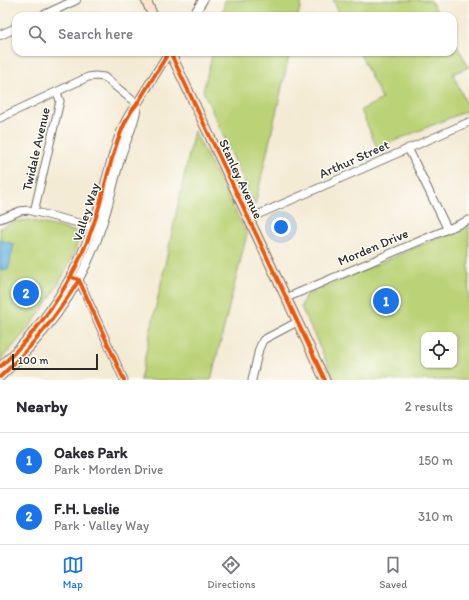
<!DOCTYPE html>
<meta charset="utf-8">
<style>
:root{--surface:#fff;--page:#f7f7f7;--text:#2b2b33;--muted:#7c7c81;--line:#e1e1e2;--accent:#1a73e8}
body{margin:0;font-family:Itim,sans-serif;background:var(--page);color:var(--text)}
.controls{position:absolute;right:12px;bottom:12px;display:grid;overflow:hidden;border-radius:8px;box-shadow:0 1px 3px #0004}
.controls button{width:36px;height:36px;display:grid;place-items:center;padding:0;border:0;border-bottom:1px solid var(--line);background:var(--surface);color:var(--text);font:20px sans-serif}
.scale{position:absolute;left:12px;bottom:10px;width:86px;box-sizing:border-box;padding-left:4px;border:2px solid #2b2b2b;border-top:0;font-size:11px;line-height:14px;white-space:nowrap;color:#2b2b2b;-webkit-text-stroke:3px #fdfcf7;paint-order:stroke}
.you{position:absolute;left:281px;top:227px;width:14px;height:14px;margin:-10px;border:3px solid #fff;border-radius:50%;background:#1a73e8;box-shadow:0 0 0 6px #1a73e833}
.badge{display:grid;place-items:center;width:26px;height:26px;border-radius:50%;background:var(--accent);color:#fff;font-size:13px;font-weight:700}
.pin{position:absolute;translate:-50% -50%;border:2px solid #fff;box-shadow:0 1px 4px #0006}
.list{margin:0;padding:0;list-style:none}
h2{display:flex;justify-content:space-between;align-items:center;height:52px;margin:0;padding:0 16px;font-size:17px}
h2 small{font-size:13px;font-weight:400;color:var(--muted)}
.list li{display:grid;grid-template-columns:26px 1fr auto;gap:12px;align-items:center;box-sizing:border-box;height:56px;padding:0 16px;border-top:1px solid var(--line)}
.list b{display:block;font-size:15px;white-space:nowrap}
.list p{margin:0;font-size:13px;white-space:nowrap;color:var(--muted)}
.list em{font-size:13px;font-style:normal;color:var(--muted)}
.icon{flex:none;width:22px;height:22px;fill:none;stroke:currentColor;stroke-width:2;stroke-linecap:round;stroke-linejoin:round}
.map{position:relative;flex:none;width:469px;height:380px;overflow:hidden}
.search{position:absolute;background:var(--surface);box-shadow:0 1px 3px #0004;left:12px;right:12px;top:12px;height:44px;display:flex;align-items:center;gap:10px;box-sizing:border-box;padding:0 14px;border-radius:12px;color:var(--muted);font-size:15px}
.sheet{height:164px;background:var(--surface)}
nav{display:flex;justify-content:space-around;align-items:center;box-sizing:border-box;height:56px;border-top:1px solid var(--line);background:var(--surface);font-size:11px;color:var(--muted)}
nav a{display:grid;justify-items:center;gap:2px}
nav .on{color:var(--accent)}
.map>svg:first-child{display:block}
</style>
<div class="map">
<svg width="469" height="380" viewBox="0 0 469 380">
<rect width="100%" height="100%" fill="#fdfcf7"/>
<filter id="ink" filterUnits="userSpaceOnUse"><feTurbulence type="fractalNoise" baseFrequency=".025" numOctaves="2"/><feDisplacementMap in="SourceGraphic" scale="8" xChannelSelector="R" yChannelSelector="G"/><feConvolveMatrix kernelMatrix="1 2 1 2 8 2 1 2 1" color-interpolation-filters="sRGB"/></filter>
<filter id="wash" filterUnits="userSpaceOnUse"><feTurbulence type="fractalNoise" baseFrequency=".012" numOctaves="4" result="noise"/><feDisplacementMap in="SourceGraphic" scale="16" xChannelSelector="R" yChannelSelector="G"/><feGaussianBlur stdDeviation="0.9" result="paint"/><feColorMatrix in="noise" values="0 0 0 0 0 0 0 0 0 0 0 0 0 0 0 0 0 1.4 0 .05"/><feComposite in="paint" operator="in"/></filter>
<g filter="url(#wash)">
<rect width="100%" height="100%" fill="#f4ebd5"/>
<path fill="#bbd377" stroke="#737f51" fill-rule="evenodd" d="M225 0H302L298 16H222Z
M333 0H430L440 16H341Z
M453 39 469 67 453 74 469 110 377 148 361 110 382 99 359 52H453Z
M213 52H290L255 205 203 91Z
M194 131 247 234 211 380H140Z
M29 220 81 233C68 278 33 327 0 360V228L17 221Z
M469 224V380H335L301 307 305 296ZM424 335H454V365H424Z"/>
<path fill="#69b6e3" stroke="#4a7087" d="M0 240 14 244 8 270 0 269Z"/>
</g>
<g filter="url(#ink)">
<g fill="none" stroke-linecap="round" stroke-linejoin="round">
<defs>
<path id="minor" d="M0 118 88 77 95 76 104 77 137 104
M408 148 447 228
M34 212 60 101 57 92
M0 219 20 211 28 210 98 228
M248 219 469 122
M74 278 79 280 124 380
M286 298 469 220
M252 380 259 349 263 340 297 322"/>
<path id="tertiary" d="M42 16 76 0
M193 16 203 0
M0 35 16 28
M0 367C45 325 76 278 95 220 106 188 115 128 137 104L169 52
M0 377C47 334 85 282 103 221 110 200 114 179 120 159 125 141 136 122 137 104"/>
<path id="secondary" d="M146 0 153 16
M170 52 325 380"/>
</defs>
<use href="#minor" stroke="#716e66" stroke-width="9"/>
<use href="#tertiary" stroke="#716e66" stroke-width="10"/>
<use href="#secondary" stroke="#716e66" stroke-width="11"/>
<use href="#minor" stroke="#fff" stroke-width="7"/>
<use href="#tertiary" stroke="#fff" stroke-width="8"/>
<use href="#secondary" stroke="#fde4d1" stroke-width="9"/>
<defs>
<path id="cycleway" d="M170 52 325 380
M74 278 79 280 124 380
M0 367C45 325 76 278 95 220 106 188 115 128 137 104L169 52
M0 377C33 346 55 318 79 280"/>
</defs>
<use href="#cycleway" stroke="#fdfcf7" stroke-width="6"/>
<use href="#cycleway" stroke="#e8590c" stroke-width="4"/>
</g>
</g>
<g text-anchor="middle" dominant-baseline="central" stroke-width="3" stroke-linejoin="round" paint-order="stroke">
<g font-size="13" fill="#2b2b2b" stroke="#fdfcf7">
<text transform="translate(36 149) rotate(-77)">Twidale Avenue</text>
<text transform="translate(354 159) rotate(-24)">Arthur Street</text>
<text transform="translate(241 179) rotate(65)">Stanley Avenue</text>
<text transform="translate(86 212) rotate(-72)">Valley Way</text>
<text transform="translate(373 247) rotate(-23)">Morden Drive</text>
</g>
</g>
</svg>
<div class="controls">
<button><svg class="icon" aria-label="locate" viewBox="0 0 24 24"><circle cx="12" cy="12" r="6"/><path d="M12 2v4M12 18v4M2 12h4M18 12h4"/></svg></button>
</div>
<div class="scale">100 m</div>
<div class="you"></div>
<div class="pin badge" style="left:386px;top:301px">1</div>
<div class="pin badge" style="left:26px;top:293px">2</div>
<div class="search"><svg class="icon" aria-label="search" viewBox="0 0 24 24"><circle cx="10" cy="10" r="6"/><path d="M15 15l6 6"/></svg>Search here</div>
</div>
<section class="sheet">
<h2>Nearby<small>2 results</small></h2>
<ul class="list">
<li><span class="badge">1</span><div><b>Oakes Park</b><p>Park · Morden Drive</p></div><em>150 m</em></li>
<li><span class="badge">2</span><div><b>F.H. Leslie</b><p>Park · Valley Way</p></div><em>310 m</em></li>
</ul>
</section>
<nav>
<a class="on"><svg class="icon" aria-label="map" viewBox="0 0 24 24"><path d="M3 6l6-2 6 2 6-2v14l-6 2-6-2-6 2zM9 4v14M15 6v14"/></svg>Map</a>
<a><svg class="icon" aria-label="directions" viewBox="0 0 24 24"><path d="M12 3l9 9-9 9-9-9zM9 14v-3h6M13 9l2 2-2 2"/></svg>Directions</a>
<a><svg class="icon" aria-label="saved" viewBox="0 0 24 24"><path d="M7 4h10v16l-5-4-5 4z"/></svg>Saved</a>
</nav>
